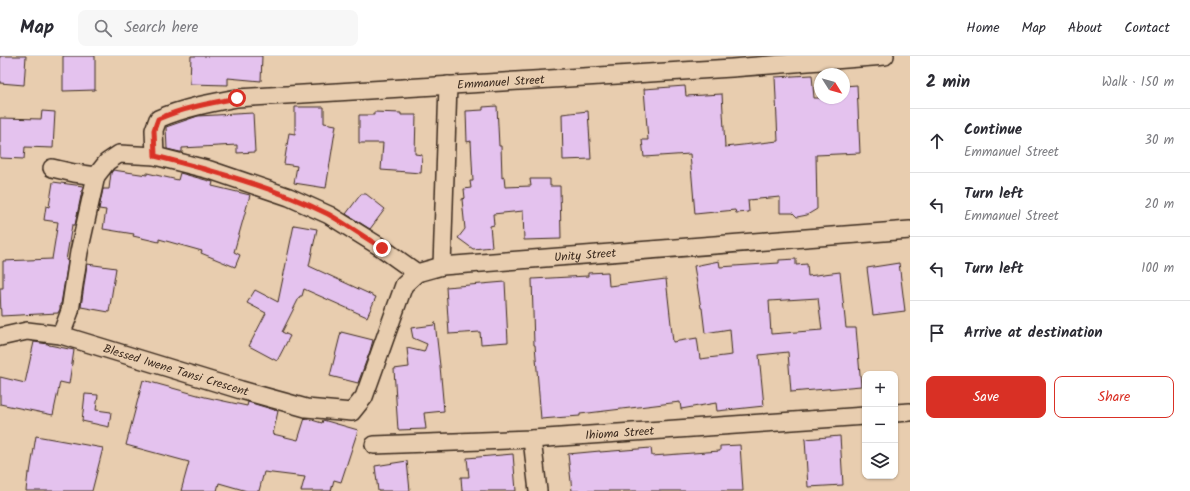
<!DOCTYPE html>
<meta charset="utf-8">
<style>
:root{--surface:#fff;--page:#f7f7f7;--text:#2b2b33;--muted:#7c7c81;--line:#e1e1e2;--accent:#d93025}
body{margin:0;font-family:Kalam,sans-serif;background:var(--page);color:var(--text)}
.controls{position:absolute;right:12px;bottom:12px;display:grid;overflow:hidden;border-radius:8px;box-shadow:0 1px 3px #0004}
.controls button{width:36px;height:36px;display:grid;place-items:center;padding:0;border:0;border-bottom:1px solid var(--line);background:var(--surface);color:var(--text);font:20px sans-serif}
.compass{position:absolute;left:814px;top:12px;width:36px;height:36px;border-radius:50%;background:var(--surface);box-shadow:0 1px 3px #0004;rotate:127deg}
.stop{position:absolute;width:12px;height:12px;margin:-9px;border:3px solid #d93025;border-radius:50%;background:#fff}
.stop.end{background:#d93025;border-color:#fff;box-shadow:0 1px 4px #0008}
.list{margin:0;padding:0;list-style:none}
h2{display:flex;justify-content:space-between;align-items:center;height:52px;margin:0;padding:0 16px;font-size:17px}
h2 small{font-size:13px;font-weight:400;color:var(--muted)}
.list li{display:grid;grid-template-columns:26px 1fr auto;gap:12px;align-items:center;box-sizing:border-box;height:64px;padding:0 16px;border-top:1px solid var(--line)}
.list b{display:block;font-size:15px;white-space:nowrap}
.list p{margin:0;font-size:13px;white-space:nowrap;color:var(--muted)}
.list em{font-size:13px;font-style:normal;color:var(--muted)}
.actions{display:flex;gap:8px;padding:12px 16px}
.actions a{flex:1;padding:9px 0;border:1px solid var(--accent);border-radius:8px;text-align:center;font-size:14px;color:var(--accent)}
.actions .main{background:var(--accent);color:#fff}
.icon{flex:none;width:22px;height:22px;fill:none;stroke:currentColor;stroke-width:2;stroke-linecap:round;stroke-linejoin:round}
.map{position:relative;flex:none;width:910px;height:435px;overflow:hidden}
header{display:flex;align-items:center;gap:24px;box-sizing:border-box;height:56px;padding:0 20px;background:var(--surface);border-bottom:1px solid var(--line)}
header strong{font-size:19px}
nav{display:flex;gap:22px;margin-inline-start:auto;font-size:14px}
.search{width:280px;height:36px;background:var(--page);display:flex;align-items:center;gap:10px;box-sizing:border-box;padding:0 14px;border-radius:8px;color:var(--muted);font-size:15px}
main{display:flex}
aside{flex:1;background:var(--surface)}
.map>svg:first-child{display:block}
</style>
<header>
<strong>Map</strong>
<div class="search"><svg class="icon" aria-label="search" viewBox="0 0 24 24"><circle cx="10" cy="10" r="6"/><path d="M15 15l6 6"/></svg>Search here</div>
<nav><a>Home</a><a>Map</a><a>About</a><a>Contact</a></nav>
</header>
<main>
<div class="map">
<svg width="910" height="435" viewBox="0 0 910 435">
<rect width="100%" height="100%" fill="#e8cdaf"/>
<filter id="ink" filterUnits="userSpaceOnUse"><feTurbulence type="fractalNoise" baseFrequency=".025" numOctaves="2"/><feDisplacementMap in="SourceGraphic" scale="8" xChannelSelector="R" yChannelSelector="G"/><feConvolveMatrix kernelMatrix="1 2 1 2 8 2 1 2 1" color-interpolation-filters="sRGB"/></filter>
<g filter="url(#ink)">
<path fill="#e4c2ee" stroke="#3b2a1e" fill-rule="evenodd" d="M0 0H26L24 29 0 27Z
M63 0H95V34L63 35Z
M191 0H262L261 25 228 22V29L190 28Z
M812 19 814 42H844V30L857 29 860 97 816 99 817 153 807 159 797 161 793 157H780V141L748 144 749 156 736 157 735 154 695 158 690 98 644 101 642 84H648L644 33 685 30 686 40 722 38 725 91 778 85 775 21Z
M497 50 499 90H501L502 122 504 121 505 131 531 130 530 123H550V130H560L561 183 524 184 523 155 493 158 494 169 490 170 492 191 473 193 458 182 465 173 462 143 465 142 464 133 471 132 470 125H473L471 85 467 86 466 55 483 54V51Z
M295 51H324V67L336 69 326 132 294 127 297 110 284 108 289 77 295 78Z
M42 55 55 56 53 92 25 91 24 103 0 102V62L41 63Z
M588 55 591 103 563 104 562 58Z
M374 56 401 57V59H416L415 98 422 99 421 117 381 114 383 87H359V59H374Z
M253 57 255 96 237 97V89L182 92V96H180L167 93 166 71 198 60Z
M113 114 147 119V117L178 124 180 117 213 126 212 130 250 139 234 196 240 199 235 211 201 197 202 195 159 183V186L133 180 134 178 103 173 106 154 99 153 103 133H109L111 117Z
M53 126 83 130 75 169H72L66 204 68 205 61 248H60V253L58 257 1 260 0 232H3V205L52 203 58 166 44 164 46 150 49 151Z
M361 138H366L385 153 370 173 346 158Z
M294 169 317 173 309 210 376 241 367 261 304 233 302 240H300L282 276 290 280 277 305 249 290 266 257 247 247 255 234 278 246Z
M796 203V209L807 208 808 220 840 216 846 272H856L861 330 791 336 788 296 759 299 764 350 717 355 716 347 681 353 680 346 580 358V360L541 363 535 289H534L532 223 588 220V217L608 216 609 230 666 223 673 286 697 282 700 303 732 299 730 273 705 277 702 252H701L694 210 719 205 720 211 779 207V204ZM818 242 822 274 771 278 769 245Z
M899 207 905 255 873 259 867 212Z
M87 208 116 212 109 256 81 251Z
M505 226 508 286 481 288 480 276 449 278 446 231Z
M435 266 440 310 444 355 424 357 426 373 398 374 394 313 409 311 407 292 424 296 427 288 413 282 411 272 434 269Z
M341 276 373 284 370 295 358 327 330 320Z
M34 286 48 288 49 289 74 294 69 328 60 326 53 359 0 348V321L25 327Z
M143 324 205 341 247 350 248 346 278 355 273 378 298 384 305 362 322 367 323 364 358 374 341 426 334 424 331 435H301L305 421 264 416 259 435H247L219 427 217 435H181L189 406 126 389Z
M85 338 98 339 96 354 111 356 109 371 82 365Z
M36 380 103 392 92 435H26L28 417H30Z
M840 380 843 429 808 431 805 383Z
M740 389 743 435H572L568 398 600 395V396L651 392 652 400 720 395V390Z
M513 398 516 435H462L461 421H469L467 402Z
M407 405 410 435H378L375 410Z"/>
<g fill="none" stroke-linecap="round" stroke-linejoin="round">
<defs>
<g id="minor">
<path id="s1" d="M155 100 154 74 158 63C183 52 210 47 237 42L732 12 885 0"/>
<path d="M52 112 74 117 96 120"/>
<path d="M442 210 448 29"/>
<path d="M61 279 70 255 79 196 96 120 107 106 119 98 155 100 210 114 289 141 329 159 382 192 417 217"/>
<path id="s2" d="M0 281 27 275 61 279 241 334 306 352 352 356 364 341 404 229 417 217 442 210 910 174"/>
<path d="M895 357 910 356"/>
<path d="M532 383 538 435"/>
<path id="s3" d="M374 389 532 383 865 360"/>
</g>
</defs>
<use href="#minor" stroke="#3b2a1e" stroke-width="20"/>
<use href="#minor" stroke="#e8cdaf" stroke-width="17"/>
</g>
</g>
<g fill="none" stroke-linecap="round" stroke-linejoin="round" filter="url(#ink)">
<path stroke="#d93025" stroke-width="5" d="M237 42C210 47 183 52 158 63L154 74 155 100C214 115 273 131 328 158 346 168 364 181 382 192"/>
</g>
<g text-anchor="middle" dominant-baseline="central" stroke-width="3" stroke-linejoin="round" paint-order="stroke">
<g font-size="12" fill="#3b2a1e" stroke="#e8cdaf">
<text stroke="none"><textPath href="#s1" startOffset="384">Emmanuel Street</textPath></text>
<text stroke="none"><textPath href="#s2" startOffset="689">Unity Street</textPath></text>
<text stroke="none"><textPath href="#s2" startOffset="182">Blessed Iwene Tansi Crescent</textPath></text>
<text stroke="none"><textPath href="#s3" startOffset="246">Ihioma Street</textPath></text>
</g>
</g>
</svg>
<div class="controls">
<button>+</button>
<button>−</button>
<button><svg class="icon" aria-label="layers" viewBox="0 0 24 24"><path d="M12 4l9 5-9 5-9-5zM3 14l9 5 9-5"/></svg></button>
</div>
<svg class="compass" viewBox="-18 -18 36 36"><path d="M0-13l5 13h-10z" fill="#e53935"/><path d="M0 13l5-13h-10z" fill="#7c7c81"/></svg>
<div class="stop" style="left:237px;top:42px"></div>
<div class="stop end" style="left:382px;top:192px"></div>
</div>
<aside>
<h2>2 min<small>Walk · 150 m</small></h2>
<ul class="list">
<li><svg class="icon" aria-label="ahead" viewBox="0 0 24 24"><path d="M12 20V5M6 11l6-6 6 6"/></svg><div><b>Continue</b><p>Emmanuel Street</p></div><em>30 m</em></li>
<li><svg class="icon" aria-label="left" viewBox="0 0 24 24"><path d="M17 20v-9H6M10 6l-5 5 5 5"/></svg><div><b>Turn left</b><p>Emmanuel Street</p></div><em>20 m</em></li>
<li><svg class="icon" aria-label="left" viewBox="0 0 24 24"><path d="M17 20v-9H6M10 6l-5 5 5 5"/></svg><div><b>Turn left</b></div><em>100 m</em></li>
<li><svg class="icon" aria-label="arrive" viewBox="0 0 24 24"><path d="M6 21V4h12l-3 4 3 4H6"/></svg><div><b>Arrive at destination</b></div></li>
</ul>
<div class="actions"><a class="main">Save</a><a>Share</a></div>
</aside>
</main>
